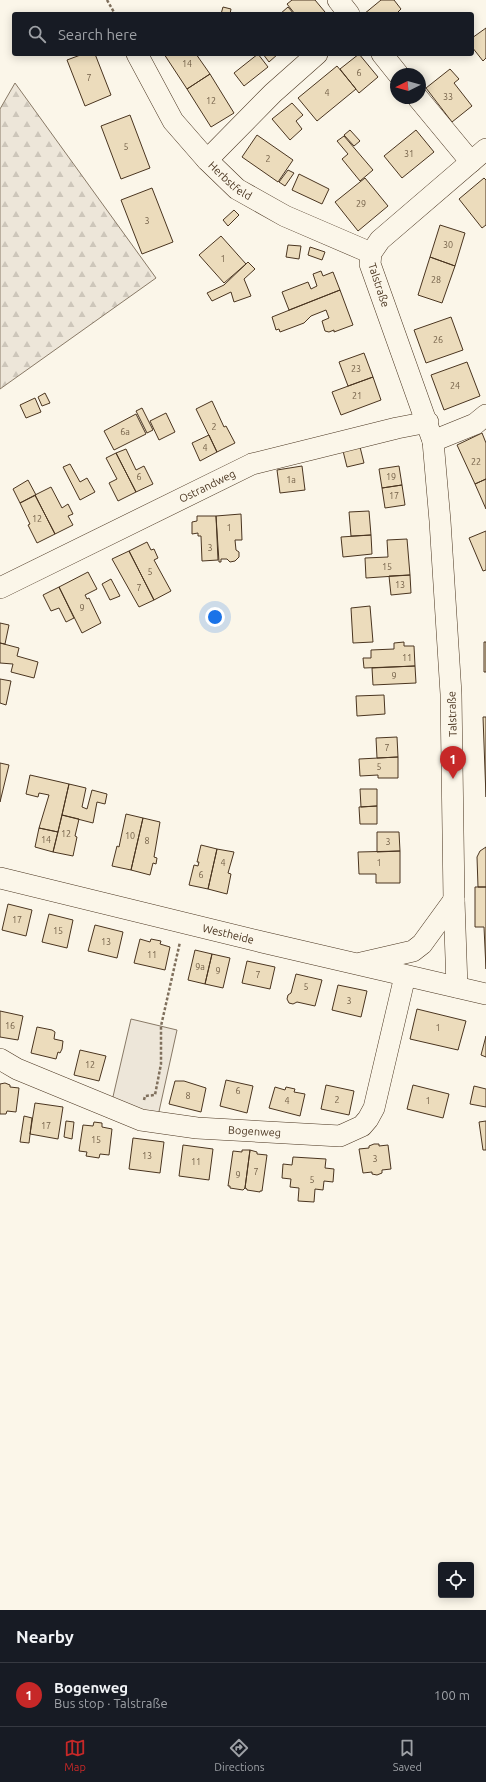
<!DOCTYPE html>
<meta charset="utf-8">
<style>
:root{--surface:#171b24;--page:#242831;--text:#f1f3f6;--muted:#9ea1a6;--line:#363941;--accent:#c62828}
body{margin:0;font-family:Ubuntu,sans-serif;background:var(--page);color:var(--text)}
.controls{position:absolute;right:12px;bottom:12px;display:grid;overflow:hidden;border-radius:4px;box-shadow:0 2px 10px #0003}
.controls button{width:36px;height:36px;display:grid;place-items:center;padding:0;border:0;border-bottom:1px solid var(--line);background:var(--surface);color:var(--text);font:20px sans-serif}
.compass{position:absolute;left:390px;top:68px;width:36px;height:36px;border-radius:50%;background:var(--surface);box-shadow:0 2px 10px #0003;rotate:265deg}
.you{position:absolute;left:215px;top:617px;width:14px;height:14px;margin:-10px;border:3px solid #fff;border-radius:50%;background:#1a73e8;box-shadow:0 0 0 6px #1a73e833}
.badge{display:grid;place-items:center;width:26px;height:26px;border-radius:50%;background:var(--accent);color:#fff;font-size:13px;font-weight:700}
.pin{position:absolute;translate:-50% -33px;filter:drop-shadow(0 1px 2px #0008)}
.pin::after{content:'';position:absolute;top:21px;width:14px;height:12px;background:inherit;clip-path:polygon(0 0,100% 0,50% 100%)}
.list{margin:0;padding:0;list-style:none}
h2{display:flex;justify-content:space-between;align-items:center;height:52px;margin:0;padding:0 16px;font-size:17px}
h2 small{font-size:13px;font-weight:400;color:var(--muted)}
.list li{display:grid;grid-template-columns:26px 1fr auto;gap:12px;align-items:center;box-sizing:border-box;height:64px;padding:0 16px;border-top:1px solid var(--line)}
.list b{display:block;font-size:15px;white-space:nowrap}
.list p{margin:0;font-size:13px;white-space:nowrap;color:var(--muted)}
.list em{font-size:13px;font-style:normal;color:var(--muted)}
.icon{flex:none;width:22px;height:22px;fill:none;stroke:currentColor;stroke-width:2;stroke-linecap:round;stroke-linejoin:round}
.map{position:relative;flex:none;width:486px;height:1610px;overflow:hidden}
.search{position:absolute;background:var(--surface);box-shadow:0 2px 10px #0003;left:12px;right:12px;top:12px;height:44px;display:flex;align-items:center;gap:10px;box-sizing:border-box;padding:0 14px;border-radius:4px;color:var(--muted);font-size:15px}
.sheet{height:116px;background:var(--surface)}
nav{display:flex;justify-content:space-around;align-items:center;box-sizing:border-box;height:56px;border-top:1px solid var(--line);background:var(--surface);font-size:11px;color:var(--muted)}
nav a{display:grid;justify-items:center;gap:2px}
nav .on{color:var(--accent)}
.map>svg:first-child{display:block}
</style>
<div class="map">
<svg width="486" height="1610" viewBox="0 0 486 1610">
<defs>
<pattern id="forest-firs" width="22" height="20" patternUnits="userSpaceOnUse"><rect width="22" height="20" fill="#ede6d9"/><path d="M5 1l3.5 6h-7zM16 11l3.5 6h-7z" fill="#cdc6ba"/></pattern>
</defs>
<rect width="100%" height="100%" fill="#fbf6e9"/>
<path fill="url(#forest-firs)" stroke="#887966" d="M15 83 156 278 0 389V109Z"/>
<path fill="#ede6d9" stroke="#887966" d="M131 1019 177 1030 158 1116 112 1101Z"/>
<path fill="#ecdcbc" stroke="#4a3520" d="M292 0H315L325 12 323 14H295L287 4Z
M381 0H394L401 9 396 14H364Z
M223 7 231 9 230 14H221Z
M288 7 294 14H280Z
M486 28V58L483 61 472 47V38Z
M83 54H95L111 95 85 106 67 60Z
M164 54H196L210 74 187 89Z
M258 54 268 67 244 86 234 73Z
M263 54H278L269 62Z
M359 54 378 77 359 93 340 69Z
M337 66 356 89 317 121 298 98Z
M450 69 459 79 454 83 472 106 452 122 426 88Z
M210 74 234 113 211 127 187 89Z
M292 103 303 115 296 121 302 129 290 140 272 119Z
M130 115 150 168 121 179 101 126Z
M350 130 360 141 354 146 344 135Z
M416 130 434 152 402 178 384 156Z
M257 135 293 160 278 182 242 157Z
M344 136 373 170 360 181 342 159 348 154 337 141Z
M288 170 294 173 285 186 279 182Z
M299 174 329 189 322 204 292 190Z
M365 178 388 206 358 231 335 202Z
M484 178 486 180V225L482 228 459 199Z
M152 188 173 242 142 254 121 200Z
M234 210 239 215 228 226 223 220Z
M440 225 465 233 455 266 430 257Z
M221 236 246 264 224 283 199 255Z
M288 245 301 246 299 259 286 257Z
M310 247 325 252 322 260 308 255Z
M430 257 455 266 442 303 418 295Z
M248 262 255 269 244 279 251 296 234 302 231 292 212 301 207 293 224 285Z
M321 271 323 276 333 272 340 290 289 310 282 292 308 282 311 289 317 286 313 274Z
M340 290 353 325 334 332V330L329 332 325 331 322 321 329 318 326 310 311 316 304 323 280 332 279 329 276 330 272 317Z
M451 317 463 350 426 363 414 330Z
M364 353 373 377 348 386 339 362Z
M467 362 480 396 444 410 431 375Z
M373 377 381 400 341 415 332 392Z
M45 393 50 403 42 406 38 397Z
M35 398 41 412 26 418 20 405Z
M212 401 224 427 226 426 235 443 217 452 196 409Z
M142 408 153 430 147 433 136 411Z
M166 413 175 432 159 440 150 421Z
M136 414 146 434 114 450 104 431Z
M482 433 486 443V479L475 484 457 445Z
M209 435 217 452 200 461 192 443Z
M360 447 364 463 347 467 343 451Z
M126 449 136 470 144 466 153 484 136 492 116 453Z
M116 453 136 492 118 501 109 483 117 479 106 458Z
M70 464 80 482 87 478 95 492 80 500 63 467Z
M302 466 305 490 280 493 277 470Z
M399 466 402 485 382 488 379 469Z
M486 479V509L475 484Z
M28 480 36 495 20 503 13 489Z
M402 485 405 505 385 508 382 488Z
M51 487 62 508 68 504 73 514 68 516 73 525 55 534 35 495Z
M35 495 55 534 37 543 28 525 30 524 20 503Z
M369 511 371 535 351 536 349 512Z
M241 514 242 540H235L236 550 239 552V557L235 561 230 562 227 559H221V562H219L216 516Z
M197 516H216L218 560 202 561 201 536H198V533L192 534V522L197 521Z
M486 531V570L483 571 469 538Z
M371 535 372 554 343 557 341 537Z
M407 539 410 575 366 578 365 558 388 557 387 540Z
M147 542 151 550 154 549 158 558 154 560 171 591 154 600 129 551Z
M129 551 154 600 139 607 112 559Z
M88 572 97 589 85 595 87 599 89 598 101 623 82 633 59 587Z
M410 575 411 593 391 595 389 576Z
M111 579 120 596 110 600 102 584Z
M59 587 74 618 66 622 59 608 51 611 43 595Z
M370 606 373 642 353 643 351 608Z
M0 623 9 625 5 644 0 643Z
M404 642V646H414L415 666 364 668 363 658H371V650L394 649V643Z
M484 642H486V672H484Z
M0 643 19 648 17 656 38 662 34 678 11 672 13 664 0 663Z
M415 666 416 683 373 685 372 668Z
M0 679 11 681 6 705 0 703Z
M384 695 385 714 357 716 356 696Z
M483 717H486V797Z
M397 737 398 757 377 758 376 738Z
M398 757V778H378V775L360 776 359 759Z
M0 763 9 765 0 802Z
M30 775 69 784 58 832 39 828 49 795 39 793 38 797 26 794Z
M69 784 86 788 82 807 87 809 92 790 107 794 105 804 97 802 93 823 62 815Z
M360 789H377V806L361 807Z
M377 806V824H360L359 807Z
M126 814 143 818 131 870 112 866 117 846 119 847Z
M62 815 79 819 75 836 77 837 73 856 53 852Z
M143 818 160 822 154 857 157 858 156 864 153 863 150 875 131 870Z
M39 828 58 832 53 852 35 847Z
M377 832H399L400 851 377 852Z
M201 845 217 849 208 889 189 885 194 865 198 866 199 862H197Z
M486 847V887H478L477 857 480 851Z
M217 849 234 852 228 873 231 874 227 894 208 889Z
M400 851V883H376V874H359L358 852Z
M475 887H486V969L484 927H475Z
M8 904 32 910 26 936 2 930Z
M49 914 73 920 67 948 42 942Z
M95 925 123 932 117 958 88 951Z
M140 939 150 942 151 939 161 941 160 944 170 947 165 970 134 963Z
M195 950 212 954 205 984 188 980Z
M212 954 230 958 223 988 205 984Z
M247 961 275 967 270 989 242 983Z
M296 974 322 980 315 1006 297 1002 293 1004 289 1003 287 999 288 995 291 993Z
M338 985 367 991 361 1017 332 1010Z
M417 1009 466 1021 458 1050 410 1039Z
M0 1011 23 1016 18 1040 0 1037Z
M37 1027 52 1030 55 1032 54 1039 63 1041 62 1049 60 1053 58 1052 56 1059 31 1053Z
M486 1036V1057L481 1055Z
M80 1050 106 1056 99 1081 74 1075Z
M226 1080 253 1086 247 1113 220 1106Z
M175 1081H184L206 1088 201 1112 169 1104Z
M5 1083 10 1085V1087L19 1088 16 1112 7 1111 6 1114H0V1084Z
M326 1085 354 1091 349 1115 321 1109Z
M413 1085 449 1094 443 1118 407 1109Z
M474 1086 486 1089V1107L470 1104Z
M275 1087 285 1090 286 1087 295 1089 294 1092 305 1094 300 1116 269 1108Z
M35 1103 63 1107 58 1139 30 1134Z
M24 1116 32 1118 29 1143 20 1142Z
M66 1121 74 1122 72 1139 64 1137Z
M486 1121V1150H483L479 1122Z
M94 1122 102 1123V1127L112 1129 109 1155 100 1154 99 1158 86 1156 87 1152 79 1151 83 1125 93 1126Z
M133 1138 164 1142 160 1173 129 1169Z
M374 1144H379V1146L388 1145 391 1169 382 1170V1173L377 1175 372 1174V1172L363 1173 359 1149 369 1148V1146Z
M183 1145 213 1149 209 1180 179 1176Z
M242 1150H250L245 1188 243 1190 230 1188V1186H228L233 1151 242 1152Z
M250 1150 257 1152V1154L267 1155 262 1191H260V1192L247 1190V1189L245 1188Z
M293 1157 326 1159 325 1168 334 1169 333 1182 324 1181 323 1190 315 1189 314 1202 298 1201 299 1188 290 1187 291 1179 282 1178 283 1164 292 1165Z"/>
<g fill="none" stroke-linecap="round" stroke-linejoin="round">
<defs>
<g id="minor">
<path d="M338 0 349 14"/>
<path id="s1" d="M137 54 173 121 207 160 237 189 285 216 371 253"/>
<path d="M382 54 398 74"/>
<path d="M418 98 471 162"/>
<path d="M207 160 273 93 317 54"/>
<path d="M433 441 475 424 486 415"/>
<path id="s2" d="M0 588 252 464 397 428 428 422"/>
<path id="s3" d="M0 878 262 942 486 994"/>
<path d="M361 963 413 951 422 944 454 900"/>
<path d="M457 987 454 900 451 694 440 521 433 441 370 264 371 253 380 240 486 149"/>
<path id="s4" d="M0 1059 17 1069 141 1120 197 1128 340 1136 362 1126 368 1119 374 1108 405 976"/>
</g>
</defs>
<use href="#minor" stroke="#4a3520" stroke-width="22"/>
<path stroke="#7f6f5c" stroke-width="2.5" stroke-dasharray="3 2" stroke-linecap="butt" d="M107 0 115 14
M144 1100 145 1096 155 1095 161 1064V1026L180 942"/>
<use href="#minor" stroke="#fbf6e9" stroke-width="21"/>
</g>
<g text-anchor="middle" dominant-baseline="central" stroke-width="3" stroke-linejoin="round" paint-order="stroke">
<g font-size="9" fill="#725f47">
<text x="187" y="64">14</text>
<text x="359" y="73">6</text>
<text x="89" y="78">7</text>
<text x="327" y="93">4</text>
<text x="448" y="97">33</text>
<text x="211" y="101">12</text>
<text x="126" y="147">5</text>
<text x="409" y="154">31</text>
<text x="268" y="159">2</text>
<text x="361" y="204">29</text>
<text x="147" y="221">3</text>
<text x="448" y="245">30</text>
<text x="223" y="259">1</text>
<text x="436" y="280">28</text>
<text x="438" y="340">26</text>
<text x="356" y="369">23</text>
<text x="455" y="386">24</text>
<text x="357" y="396">21</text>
<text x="214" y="427">2</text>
<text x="125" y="432">6a</text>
<text x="205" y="448">4</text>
<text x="476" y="462">22</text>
<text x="139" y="477">6</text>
<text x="391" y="477">19</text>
<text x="291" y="480">1a</text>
<text x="394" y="496">17</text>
<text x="37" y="519">12</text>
<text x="229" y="528">1</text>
<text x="210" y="548">3</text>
<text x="387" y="567">15</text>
<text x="150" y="572">5</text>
<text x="400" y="585">13</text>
<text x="139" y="588">7</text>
<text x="82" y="608">9</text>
<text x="407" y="658">11</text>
<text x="394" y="676">9</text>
<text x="387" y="748">7</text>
<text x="379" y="767">5</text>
<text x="66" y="834">12</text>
<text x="130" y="836">10</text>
<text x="46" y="840">14</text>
<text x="147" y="841">8</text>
<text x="388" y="842">3</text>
<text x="223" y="863">4</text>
<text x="379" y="863">1</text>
<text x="201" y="875">6</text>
<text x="17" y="920">17</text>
<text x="58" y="931">15</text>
<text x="106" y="942">13</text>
<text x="152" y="955">11</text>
<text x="200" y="967">9a</text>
<text x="218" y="971">9</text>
<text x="258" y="975">7</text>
<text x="306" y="987">5</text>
<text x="349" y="1001">3</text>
<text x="10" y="1026">16</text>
<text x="438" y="1028">1</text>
<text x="90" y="1065">12</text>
<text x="238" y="1091">6</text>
<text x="188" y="1096">8</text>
<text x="337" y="1100">2</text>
<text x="287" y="1101">4</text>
<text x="428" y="1101">1</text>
<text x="46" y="1126">17</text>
<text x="96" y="1140">15</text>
<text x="147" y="1156">13</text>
<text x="375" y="1159">3</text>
<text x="196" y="1162">11</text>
<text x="256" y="1172">7</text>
<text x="238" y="1175">9</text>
<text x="312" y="1180">5</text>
</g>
<g font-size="11" fill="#4a3520" stroke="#fbf6e9">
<text stroke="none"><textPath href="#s1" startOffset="159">Herbstfeld</textPath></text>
<text transform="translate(379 285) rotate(72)">Talstraße</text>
<text stroke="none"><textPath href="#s2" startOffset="231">Ostrandweg</textPath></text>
<text transform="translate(452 714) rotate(-92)">Talstraße</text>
<text stroke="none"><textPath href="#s3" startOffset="235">Westheide</textPath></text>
<text stroke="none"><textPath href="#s4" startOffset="268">Bogenweg</textPath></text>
</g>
</g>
</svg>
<div class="controls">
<button><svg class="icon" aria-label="locate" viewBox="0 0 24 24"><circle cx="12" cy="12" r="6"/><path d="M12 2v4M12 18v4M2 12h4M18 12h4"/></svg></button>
</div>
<svg class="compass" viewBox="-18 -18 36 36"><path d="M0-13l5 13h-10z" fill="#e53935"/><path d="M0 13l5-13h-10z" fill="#9ea1a6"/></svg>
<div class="you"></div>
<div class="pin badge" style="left:453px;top:779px">1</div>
<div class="search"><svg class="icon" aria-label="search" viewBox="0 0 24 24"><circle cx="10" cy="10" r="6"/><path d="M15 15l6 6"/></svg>Search here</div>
</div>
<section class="sheet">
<h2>Nearby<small></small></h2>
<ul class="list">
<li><span class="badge">1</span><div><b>Bogenweg</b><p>Bus stop · Talstraße</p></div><em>100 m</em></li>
</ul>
</section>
<nav>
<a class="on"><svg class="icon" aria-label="map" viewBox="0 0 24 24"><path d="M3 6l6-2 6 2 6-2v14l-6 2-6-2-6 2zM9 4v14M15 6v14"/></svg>Map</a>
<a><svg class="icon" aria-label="directions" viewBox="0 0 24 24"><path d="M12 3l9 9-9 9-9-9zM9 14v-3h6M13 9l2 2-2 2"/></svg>Directions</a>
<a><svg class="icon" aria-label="saved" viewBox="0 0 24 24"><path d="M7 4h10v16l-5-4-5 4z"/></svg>Saved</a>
</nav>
